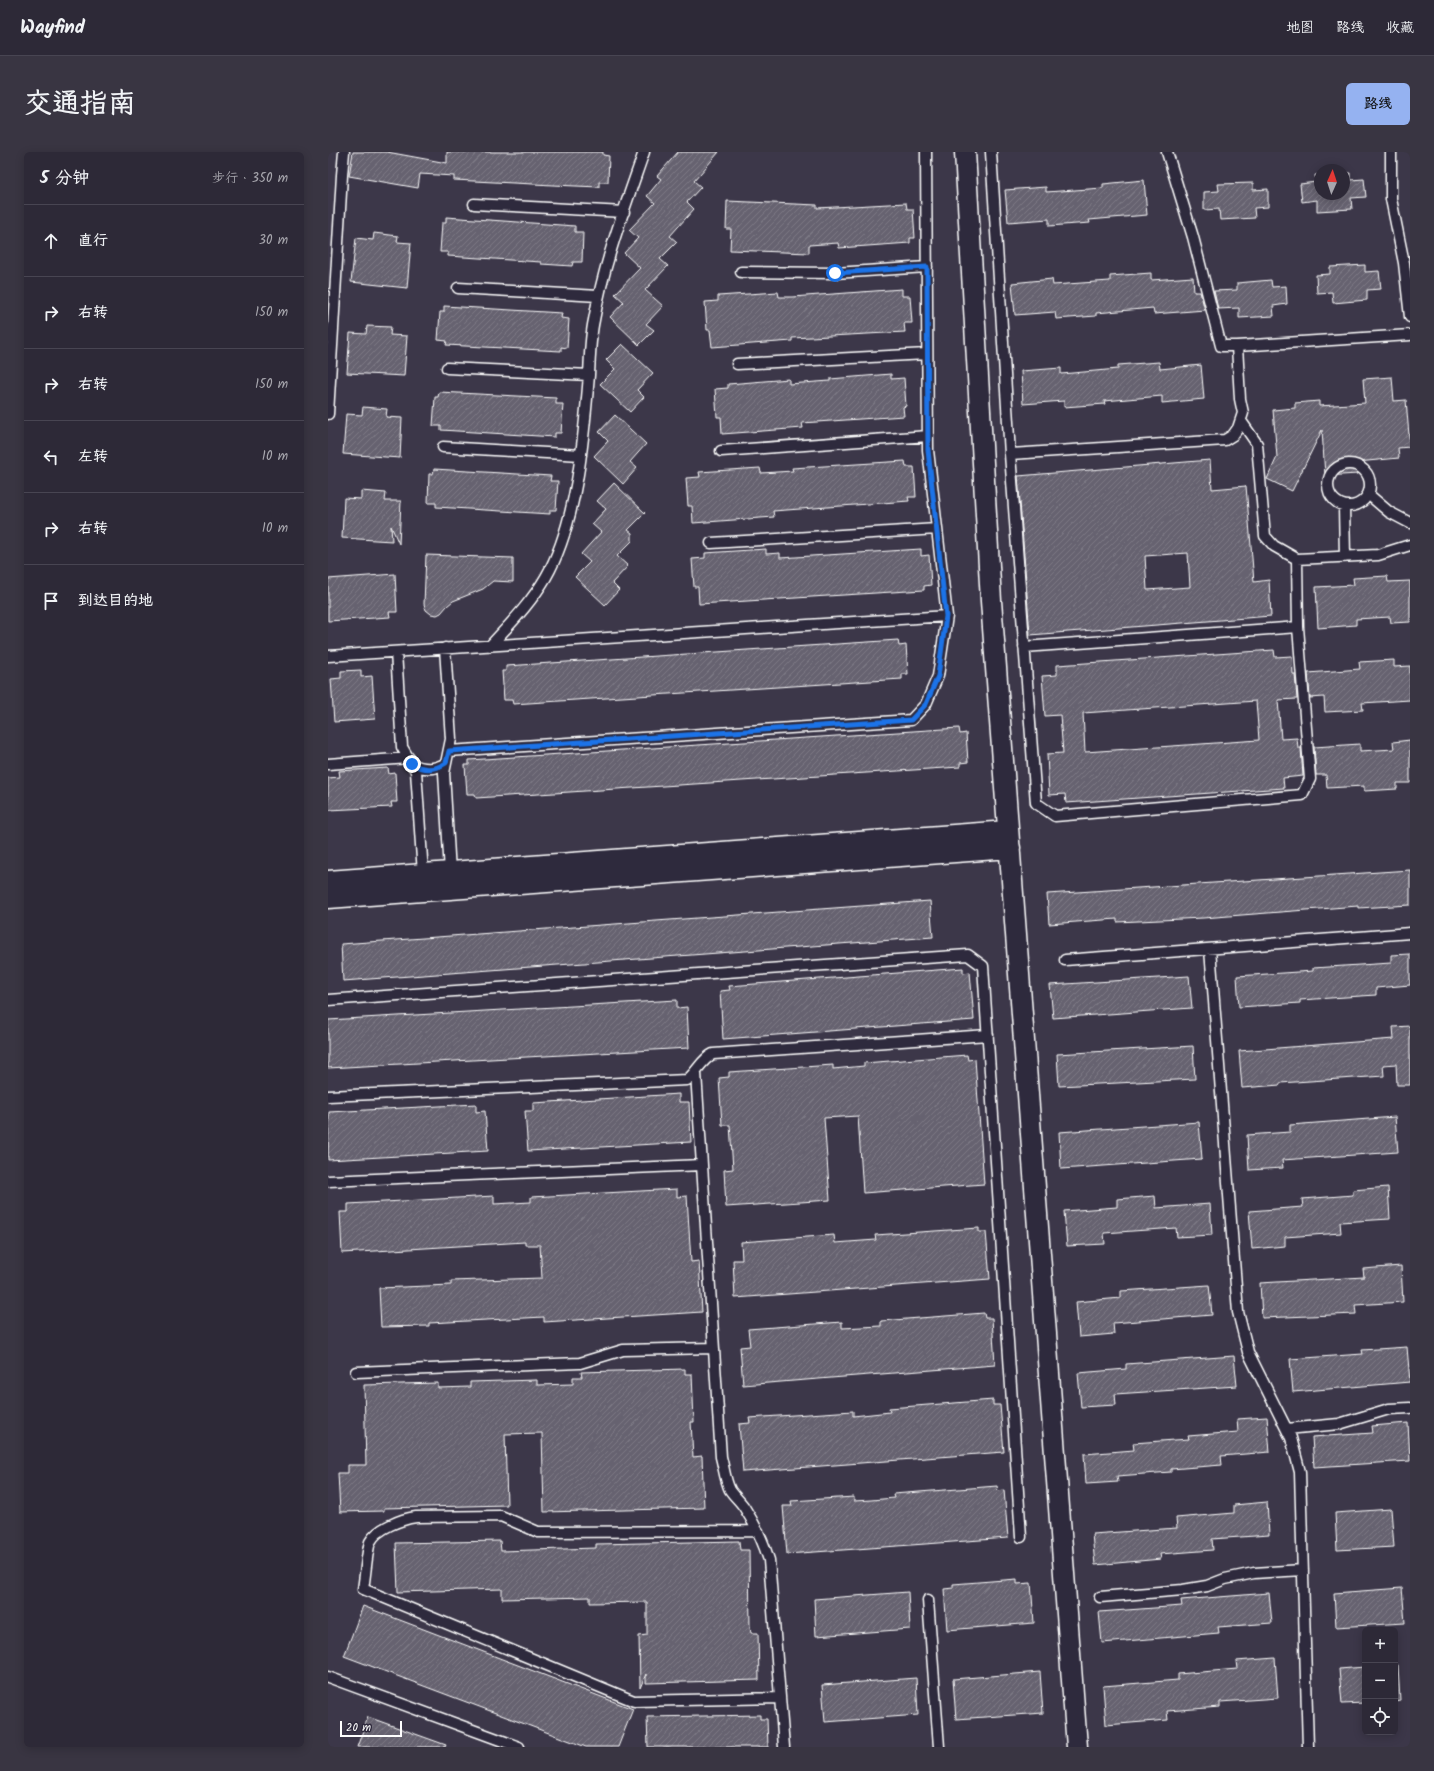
<!DOCTYPE html>
<html lang="zh">
<meta charset="utf-8">
<style>
:root{--surface:#2d2937;--page:#393542;--text:#f1f3f6;--muted:#a7a6ad;--line:#484552;--accent:#95b2f1}
body{margin:0;font-family:Kalam,"LXGW WenKai TC",sans-serif;background:var(--page);color:var(--text)}
.controls{position:absolute;right:12px;bottom:12px;display:grid;overflow:hidden;border-radius:6px;box-shadow:0 2px 10px #0003}
.controls button{width:36px;height:36px;display:grid;place-items:center;padding:0;border:0;border-bottom:1px solid var(--line);background:var(--surface);color:var(--text);font:20px sans-serif}
.compass{position:absolute;left:986px;top:12px;width:36px;height:36px;border-radius:50%;background:var(--surface);box-shadow:0 2px 10px #0003;rotate:3deg}
.scale{position:absolute;left:12px;bottom:10px;width:62px;box-sizing:border-box;padding-left:4px;border:2px solid #fff;border-top:0;font-size:11px;line-height:14px;white-space:nowrap;color:#fff;-webkit-text-stroke:3px #2f2a3d;paint-order:stroke}
.stop{position:absolute;width:12px;height:12px;margin:-9px;border:3px solid #1a73e8;border-radius:50%;background:#fff}
.stop.end{background:#1a73e8;border-color:#fff;box-shadow:0 1px 4px #0008}
.list{margin:0;padding:0;list-style:none}
h2{display:flex;justify-content:space-between;align-items:center;height:52px;margin:0;padding:0 16px;font-size:17px}
h2 small{font-size:13px;font-weight:400;color:var(--muted)}
.list li{display:grid;grid-template-columns:26px 1fr auto;gap:12px;align-items:center;box-sizing:border-box;height:72px;padding:0 16px;border-top:1px solid var(--line)}
.list b{display:block;font-size:15px;white-space:nowrap}
.list em{font-size:13px;font-style:normal;color:var(--muted)}
.icon{flex:none;width:22px;height:22px;fill:none;stroke:currentColor;stroke-width:2;stroke-linecap:round;stroke-linejoin:round}
.map{position:relative;flex:none;width:1082px;height:1595px;overflow:hidden;border-radius:6px}
header{display:flex;align-items:center;gap:24px;box-sizing:border-box;height:56px;padding:0 20px;background:var(--surface);border-bottom:1px solid var(--line)}
header strong{font-size:19px}
nav{display:flex;gap:22px;margin-inline-start:auto;font-size:14px}
.intro{display:flex;align-items:center;justify-content:space-between;box-sizing:border-box;height:96px;padding:0 24px}
h1{margin:0;font-size:28px}
.button{padding:10px 18px;border-radius:6px;background:var(--accent);color:#111;font-size:14px;font-weight:700}
main{display:flex;gap:24px;padding:0 24px}
aside{flex:1;background:var(--surface);border-radius:6px;box-shadow:0 2px 10px #0003}
.map>svg:first-child{display:block}
</style>
<header>
<strong>Wayfind</strong>
<nav><a>地图</a><a>路线</a><a>收藏</a></nav>
</header>
<div class="intro"><h1>交通指南</h1><a class="button">路线</a></div>
<main>
<aside>
<h2>5 分钟<small>步行 · 350 m</small></h2>
<ul class="list">
<li><svg class="icon" aria-label="ahead" viewBox="0 0 24 24"><path d="M12 20V5M6 11l6-6 6 6"/></svg><div><b>直行</b></div><em>30 m</em></li>
<li><svg class="icon" aria-label="right" viewBox="0 0 24 24"><path d="M7 20v-9h11M14 6l5 5-5 5"/></svg><div><b>右转</b></div><em>150 m</em></li>
<li><svg class="icon" aria-label="right" viewBox="0 0 24 24"><path d="M7 20v-9h11M14 6l5 5-5 5"/></svg><div><b>右转</b></div><em>150 m</em></li>
<li><svg class="icon" aria-label="left" viewBox="0 0 24 24"><path d="M17 20v-9H6M10 6l-5 5 5 5"/></svg><div><b>左转</b></div><em>10 m</em></li>
<li><svg class="icon" aria-label="right" viewBox="0 0 24 24"><path d="M7 20v-9h11M14 6l5 5-5 5"/></svg><div><b>右转</b></div><em>10 m</em></li>
<li><svg class="icon" aria-label="arrive" viewBox="0 0 24 24"><path d="M6 21V4h12l-3 4 3 4H6"/></svg><div><b>到达目的地</b></div></li>
</ul>
</aside>
<div class="map">
<svg width="1082" height="1595" viewBox="0 0 1082 1595">
<defs>
<pattern id="building-hatch" width="6" height="6" patternUnits="userSpaceOnUse"><rect width="6" height="6" fill="#666270"/><path d="M-1 1l2-2M0 6l6-6M5 7l2-2" fill="none" stroke="#7d7a85"/></pattern>
</defs>
<rect width="100%" height="100%" fill="#3c3749"/>
<filter id="ink" filterUnits="userSpaceOnUse"><feTurbulence type="fractalNoise" baseFrequency=".025" numOctaves="2"/><feDisplacementMap in="SourceGraphic" scale="8" xChannelSelector="R" yChannelSelector="G"/><feConvolveMatrix kernelMatrix="1 2 1 2 8 2 1 2 1" color-interpolation-filters="sRGB"/></filter>
<g filter="url(#ink)">
<path fill="url(#building-hatch)" stroke="#fff" fill-rule="evenodd" d="M25 0H59L119 11V0H275V3L281 4 280 30H271V35L225 33 126 28V24L92 22 90 36 21 24Z
M350 0H391L366 29 373 35 359 50 366 57 342 84 349 90 332 107 340 114 317 138 335 154 318 172 326 178 311 193 282 165 296 150 287 142 312 116 296 101 310 86 301 78 327 51 319 44 333 27 329 24Z
M1016 21H1022V28L1036 27 1038 45 1023 46 1024 57 989 59V48L974 50 972 32 988 30 987 23H992V42H1016Z
M816 28 819 63 761 68 762 71 721 74V67L680 70 677 38 718 35V40L775 36V32Z
M925 31V38L940 37V55L926 56 927 66 892 68 891 57 876 58V40L891 39 890 32Z
M399 49 489 53V56L578 51 579 57H585L587 86H582V91L511 96 510 91 481 93V101L402 98 403 77H398Z
M118 65 247 74V80H255L254 110H245L244 114 213 112V110L120 104V100H112L114 71H118Z
M46 81 70 84 69 90 83 91 79 136 23 130 28 86 45 88Z
M1037 113V120L1051 119 1053 137 1039 138V148L1005 151 1004 140 989 141 988 123 1002 122V115Z
M823 121V128L865 125 866 140H872L877 158 826 162 825 156 768 161V164L728 167 727 160 687 163 684 131 724 127 725 133 782 129V124Z
M943 128 944 135 958 134 959 152 945 154 946 164 911 166V156L890 157 886 139 909 138V131Z
M574 137V144H582L584 171H576L577 180 464 186V189L384 195 382 178H379L377 150 390 149V144L450 140 451 145H464Z
M116 154 234 161 233 166 241 167 239 196 233 195V199L118 193 119 189 110 188 112 160H116Z
M39 174 63 175 62 183 79 184 76 224 19 221 22 181 38 182Z
M294 192 325 221 309 238 316 245 302 260 272 232 287 217 278 208Z
M831 210 832 217 873 213 876 247 834 251V244L776 249 777 252 736 255V249L695 252 693 219 733 216V222L790 217V213Z
M563 222V227L576 226 578 254 575 255 576 264 474 271 475 276 394 282 393 265H389L387 237 400 236V232L461 227V232L502 229V227Z
M1064 225 1066 249 1078 248 1082 295 1070 296 1071 306 1029 310 1030 322 997 324 994 278 964 339 939 327 949 305 945 258 967 256V251L991 249V254L1037 251 1035 227Z
M111 240 228 246V252H235L233 281H227V285L113 278V274H105L107 245H110Z
M35 255 59 257 58 265 74 266 72 306 15 302 18 262 34 263Z
M287 263 318 292 302 310 309 316 295 332 266 304 280 289 271 280Z
M882 308 884 337 918 334 926 430 941 428 943 464 702 483 690 324ZM860 401 862 435 819 438 817 404Z
M577 309 578 315H586L588 345H580L581 349 445 359 446 365 365 371 364 354H360L358 326 372 325 371 320 432 316 433 321 465 319 464 316Z
M106 317 223 324 222 329H230L228 358H222V362L108 355V351H100L101 322H105Z
M286 331 317 361 300 378 304 381V389L289 404 300 414 284 431 291 438 277 453 247 425 262 410 253 402 273 380 264 372 278 357 269 349Z
M33 339 58 341 57 349H73L71 392 63 374 64 389 14 386 16 346 33 347Z
M438 397V402L452 401V406L593 397V404L601 403 603 433 596 434V438L371 452 370 435H366L364 407 377 406V401Z
M98 403 185 406V430L165 429 155 437 125 449 119 454 113 461 109 463 103 462 98 458 96 452Z
M67 422 69 460H61L62 465 0 469V427Z
M1059 424 1060 430 1082 429V470L1063 471 1062 465 1028 467V473L990 476 988 435 1026 433 1025 426Z
M570 488 571 494 578 493 580 522H574V527L185 552 184 548H176L174 519H178V514Z
M946 498 947 505 964 504 965 522H967L969 547 950 548 953 587 969 586 970 596H973L975 624 955 626 956 636 738 651 737 642 721 643 719 602 735 601 732 563 717 564 714 524 729 523V513ZM928 549 931 588 757 600 755 561Z
M1066 508V515L1082 514V548L1034 551 1035 558 997 560 996 545 982 546 980 521 1032 517 1031 510Z
M33 518V525L44 524 47 567 6 570 3 527 13 526V519Z
M631 576 632 582 638 581 640 610 632 611V615L148 646 147 642H139L137 613H141V608Z
M1082 588V631H1069V637L1036 639V634L999 636 998 623H988L986 595 1032 592V599L1066 597 1065 590Z
M60 616 61 622 67 621 69 650H63L64 655 0 658V626L12 625 11 619Z
M1082 718V753L1030 756V754L875 766 789 770V767L721 772 719 742Z
M602 749 605 785 15 829 13 792Z
M1082 802V833L1048 836V843L972 848V851L911 855 909 824 985 819V816L1063 811V803Z
M635 816V821L642 820 646 868 395 887 392 839 402 838 401 834Z
M861 824 864 856 725 866 722 833Z
M349 848V856L359 855 361 896 0 916V868Z
M1082 874V933H1069L1068 912 1055 913 1056 924 952 931V933L914 936 911 899 1066 887 1065 875Z
M865 894 867 927 731 934 729 902Z
M639 903 640 908 647 907 656 1032 535 1041 530 964 496 966 502 1048 398 1055 396 1018 405 1017 402 973H394L391 926 401 925V920L505 913V917L536 914V911Z
M351 942V950H361L363 990 200 999 197 959H205V951Z
M148 952V960L157 959 160 999 0 1008 1 960Z
M1067 965 1070 1000 954 1008 955 1016 921 1018 919 983 962 980V973Z
M871 970 874 1007 733 1017 731 980Z
M1060 1035 1062 1067 1012 1070 1013 1081 957 1085V1094L924 1097 921 1059 975 1055 974 1047 1025 1043V1038Z
M349 1037V1045L359 1044 363 1110 371 1109 374 1160 216 1170V1165L101 1171V1174L53 1175 51 1136 123 1133V1129L214 1126 212 1093H197V1090L14 1101 12 1060H20V1052L166 1044V1052L203 1050V1045Z
M827 1044 828 1056 882 1052 884 1083 849 1085 848 1076 776 1081 777 1092 739 1094 736 1059 789 1055V1047Z
M651 1076V1080H658L662 1127 407 1146 405 1108H414L413 1090 506 1083 507 1091 548 1088 547 1083Z
M1073 1114 1075 1150 1027 1153 1028 1162 934 1166 932 1131 1036 1125 1035 1117Z
M881 1133 884 1163 785 1171 786 1182 751 1185 748 1150 793 1146V1139Z
M656 1161 657 1166H664L667 1213 415 1233 412 1195 422 1194 420 1177 514 1170V1176L553 1174V1169Z
M1079 1195 1082 1230 965 1240 962 1207 1035 1202 1034 1198Z
M906 1204 909 1234 787 1242 788 1253 753 1255 750 1221 798 1217V1212Z
M357 1217V1222H364L366 1270H363L365 1305 374 1304 376 1356 216 1360 214 1281 177 1282 179 1353 56 1356V1359L12 1360 10 1321H20V1313H38L36 1233 110 1231V1236L142 1235V1230L209 1228V1233L245 1232V1225H254L253 1220Z
M665 1248V1253H672L676 1300 415 1320 411 1272 422 1271 421 1266 525 1259V1264L562 1260 561 1256Z
M939 1265 942 1300 893 1304 894 1313 843 1317V1320L789 1324 790 1330 758 1332 756 1302 806 1298 805 1291 861 1287 860 1284 910 1280 909 1267Z
M1080 1271 1082 1309 986 1315 984 1285 1045 1281 1044 1274Z
M669 1334 670 1339 676 1338 680 1386 459 1402 455 1354H464L463 1349 526 1345V1349L543 1348 566 1346 565 1342Z
M939 1350 941 1383 884 1387 885 1398 832 1402 833 1407 767 1413 764 1382 849 1376 848 1366 906 1361V1353Z
M1063 1357 1066 1395 1009 1398 1007 1361Z
M172 1389 173 1399 268 1396V1392L411 1389 412 1398H421L422 1476 423 1481H430L431 1528 318 1531V1522L312 1536 311 1484 319 1483V1450L262 1451V1445L174 1447V1437L70 1440 68 1391Z
M689 1427V1432L703 1431 706 1471 619 1478 616 1437 625 1436V1432Z
M1074 1436 1077 1471 1008 1475 1006 1441Z
M580 1440 582 1477 488 1484 486 1447Z
M941 1441 944 1471 890 1475 891 1481 774 1491 771 1460 854 1454 853 1448Z
M35 1454 305 1557 290 1595H258L16 1504Z
M947 1506 950 1546 892 1550V1555L839 1559 840 1568 778 1573 775 1534 850 1528V1522L909 1517 908 1509Z
M1067 1513H1070L1072 1548 1067 1549Z
M1037 1515V1551L1014 1552 1011 1517Z
M712 1520 715 1561 628 1567 625 1527Z
M588 1526 590 1563 497 1570 494 1533Z
M432 1563V1567H439L440 1595H320L319 1565Z
M40 1565 118 1593 117 1595H29Z"/>
<g fill="none" stroke-linecap="round" stroke-linejoin="round">
<defs>
<path id="service" d="M663 0 682 302 708 651 727 664 974 643 982 627 970 475 969 407
M839 0 865 85 893 194H909
M1063 0V47L1076 111 1082 165
M146 52 296 60
M413 120 507 121 599 115
M130 136 270 144
M409 212 599 202
M119 216 261 223
M0 262 14 23 16 0
M913 269 929 292 937 384 946 394 969 407 1050 403 1082 393
M115 295 253 303
M393 299 600 284
M682 302 897 288 905 283 910 276 915 261 912 247 909 194 1082 183
M1000 333a21 21 0 1 1 42 0a21 21 0 1 1-42 0Z
M1040 342 1061 360 1082 371
M1016 354 1017 405
M383 391 609 377
M162 494C182 472 203 451 218 425 249 371 256 285 261 223 262 204 262 186 266 168 276 110 297 55 316 0
M696 495 970 475
M117 496 123 587 116 621 122 720
M68 500 74 595 88 619 95 722
M0 504 619 464
M121 599 583 568 598 552 610 524 619 464 600 298 598 0
M0 612 81 606
M84 612C96 618 107 618 118 611
M882 797 910 1160 920 1200 963 1286 972 1320 980 1595
M737 808 1082 781
M0 848 640 803 655 814 693 1385
M368 921 393 1305C396 1316 397 1328 402 1338 406 1344 412 1349 416 1355 427 1372 435 1389 441 1408L456 1595
M0 944 359 928C369 920 374 907 385 902L660 883
M0 1029 374 1013
M28 1220 252 1211 295 1198 386 1196
M959 1277 1011 1272 1061 1257 1082 1256
M430 1379 210 1380 173 1364 88 1365C74 1367 49 1376 42 1390 39 1399 37 1426 35 1437L306 1549 452 1546
M772 1445 855 1438 879 1434 897 1427 926 1421 975 1418
M600 1448 611 1595
M0 1525 191 1595"/>
<path id="minor" d="M637 0 663 449 749 1595
M0 729 680 679
M0 746 682 696"/>
</defs>
<use href="#service" stroke="#fff" stroke-width="13"/>
<use href="#minor" stroke="#fff" stroke-width="23"/>
<use href="#service" stroke="#2f2a3d" stroke-width="10"/>
<use href="#minor" stroke="#2f2a3d" stroke-width="20"/>
</g>
</g>
<g fill="none" stroke-linecap="round" stroke-linejoin="round" filter="url(#ink)">
<path stroke="#1a73e8" stroke-width="5" d="M84 612C96 619 107 618 118 611L121 599 583 568 598 552 610 524 618 464 600 298 599 115 507 121"/>
</g>
</svg>
<div class="controls">
<button>+</button>
<button>−</button>
<button><svg class="icon" aria-label="locate" viewBox="0 0 24 24"><circle cx="12" cy="12" r="6"/><path d="M12 2v4M12 18v4M2 12h4M18 12h4"/></svg></button>
</div>
<svg class="compass" viewBox="-18 -18 36 36"><path d="M0-13l5 13h-10z" fill="#e53935"/><path d="M0 13l5-13h-10z" fill="#a7a6ad"/></svg>
<div class="scale">20 m</div>
<div class="stop" style="left:507px;top:121px"></div>
<div class="stop end" style="left:84px;top:612px"></div>
</div>
</main>
